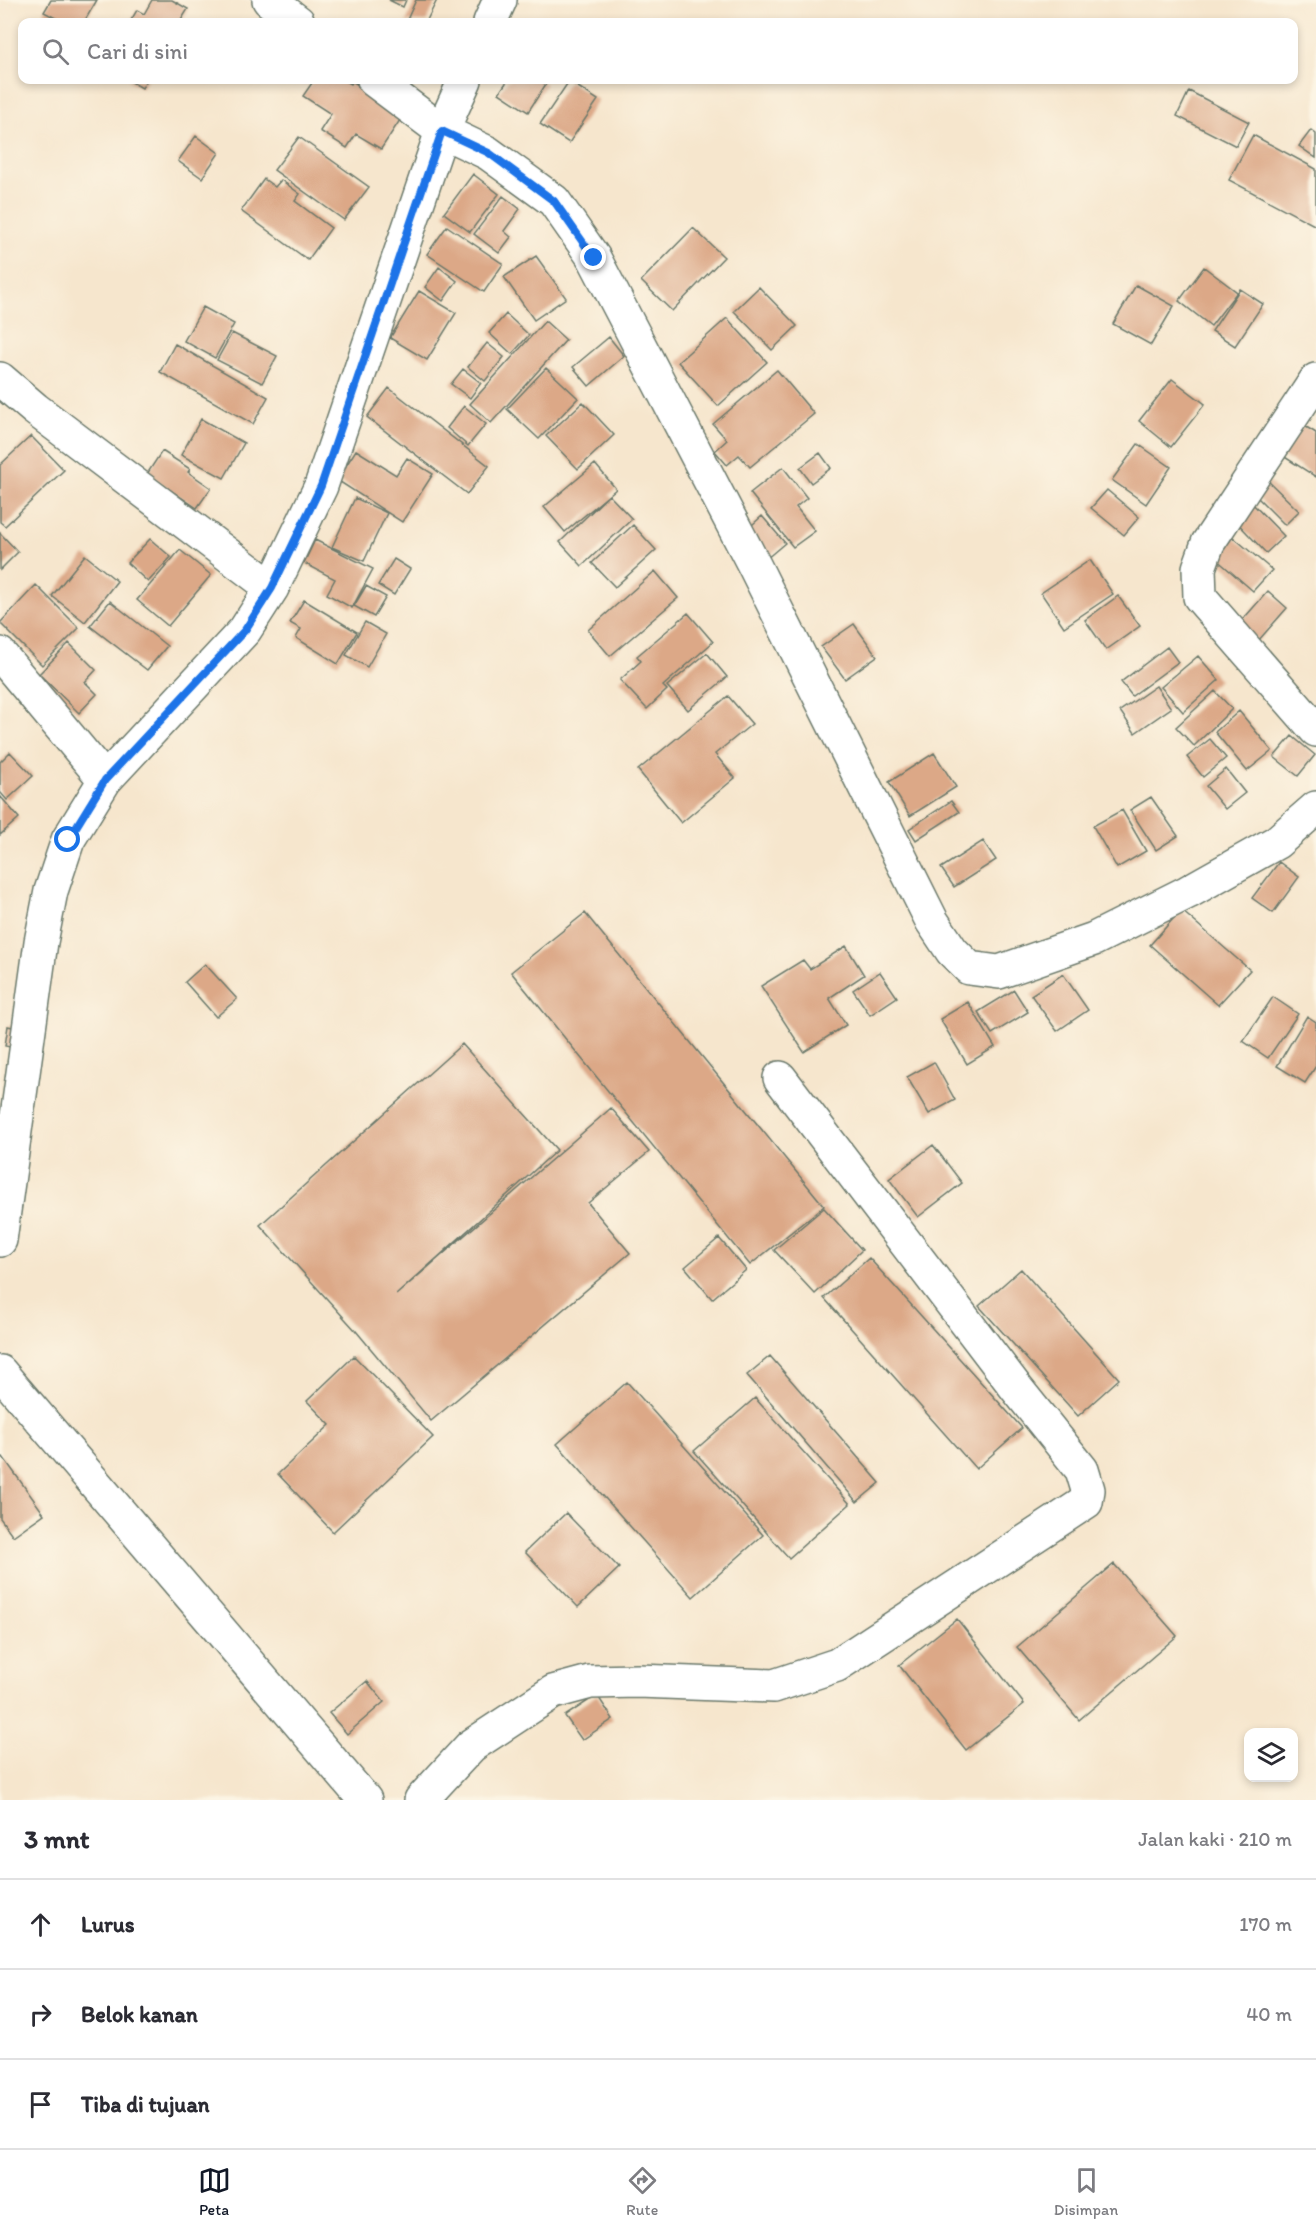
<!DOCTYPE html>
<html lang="id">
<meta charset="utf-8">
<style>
:root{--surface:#fff;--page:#f2f2f3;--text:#2b2b33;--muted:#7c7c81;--line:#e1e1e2;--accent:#111827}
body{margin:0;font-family:Itim,sans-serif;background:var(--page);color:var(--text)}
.controls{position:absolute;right:18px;bottom:18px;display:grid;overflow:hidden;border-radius:12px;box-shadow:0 3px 9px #0003}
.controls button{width:54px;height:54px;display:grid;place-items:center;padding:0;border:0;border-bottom:2px solid var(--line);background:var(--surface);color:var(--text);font:30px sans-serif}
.stop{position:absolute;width:18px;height:18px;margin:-14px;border:4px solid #1a73e8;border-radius:50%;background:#fff}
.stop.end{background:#1a73e8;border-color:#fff;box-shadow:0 2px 6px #0008}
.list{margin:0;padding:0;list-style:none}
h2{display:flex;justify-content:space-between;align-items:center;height:78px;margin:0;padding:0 24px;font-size:26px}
h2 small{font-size:20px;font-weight:400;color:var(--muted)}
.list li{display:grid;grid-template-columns:39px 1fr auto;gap:18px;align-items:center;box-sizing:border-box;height:90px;padding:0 24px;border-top:2px solid var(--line)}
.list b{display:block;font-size:22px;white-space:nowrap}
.list em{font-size:20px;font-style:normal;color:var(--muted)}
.icon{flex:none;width:33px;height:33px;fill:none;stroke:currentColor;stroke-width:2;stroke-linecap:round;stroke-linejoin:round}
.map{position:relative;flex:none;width:1316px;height:1800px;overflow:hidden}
.search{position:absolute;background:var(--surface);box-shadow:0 3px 9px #0003;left:18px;right:18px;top:18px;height:66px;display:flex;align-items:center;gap:15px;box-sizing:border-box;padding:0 21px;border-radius:12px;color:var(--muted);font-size:22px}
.sheet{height:348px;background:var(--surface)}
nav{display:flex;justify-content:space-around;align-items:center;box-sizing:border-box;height:84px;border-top:2px solid var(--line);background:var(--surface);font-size:16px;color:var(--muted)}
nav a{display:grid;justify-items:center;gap:3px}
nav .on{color:var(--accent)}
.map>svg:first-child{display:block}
</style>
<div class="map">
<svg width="1316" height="1800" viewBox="0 0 1316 1800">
<rect width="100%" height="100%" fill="#fcf5e5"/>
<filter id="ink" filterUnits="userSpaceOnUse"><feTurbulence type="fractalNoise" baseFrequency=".0167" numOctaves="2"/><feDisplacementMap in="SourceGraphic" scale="12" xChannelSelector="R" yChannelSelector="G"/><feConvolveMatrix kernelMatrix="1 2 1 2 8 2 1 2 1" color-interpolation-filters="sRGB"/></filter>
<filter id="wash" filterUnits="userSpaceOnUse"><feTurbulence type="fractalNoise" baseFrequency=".008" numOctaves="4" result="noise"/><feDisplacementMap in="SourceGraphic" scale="24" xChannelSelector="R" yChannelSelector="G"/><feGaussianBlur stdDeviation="1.35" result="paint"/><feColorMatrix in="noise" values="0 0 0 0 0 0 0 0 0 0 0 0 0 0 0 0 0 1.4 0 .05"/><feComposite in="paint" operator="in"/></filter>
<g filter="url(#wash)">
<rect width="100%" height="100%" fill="#f6e6cd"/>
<g id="blocks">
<path fill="#dca887" d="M51 0H97L84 22H63L44 12Z
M152 0H172L188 9 180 22H130L137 10 144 14Z
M389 0H406L403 7Z
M416 0H437L426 22H406Z
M128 80H147L142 88Z
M314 80H344L351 84 352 81 404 114 381 149 356 134 347 148 320 131 331 114 303 96Z
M508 80H539L546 84 528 112 499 93Z
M569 81 598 100 569 143 540 124Z
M1189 91 1249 122 1236 146 1177 116Z
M1311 130 1316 134V158L1299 146Z
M1253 135 1316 169V226L1229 180Z
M196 136 219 153 202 178 178 161Z
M299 137 369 187 344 220 274 170Z
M473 174 499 194 470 232 444 213Z
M264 179 275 187 281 180 300 194 295 201 331 228 308 260 241 211Z
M503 196 520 209 504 231 511 237 499 253 474 234Z
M447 226 503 264 484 292 427 254Z
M693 228 724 257 672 311 641 281Z
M536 256 566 298 534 320 504 277Z
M439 267 457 281 443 301 425 287Z
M1204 267 1237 292 1211 326 1179 301Z
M1136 285 1174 306 1151 345 1113 324Z
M759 287 797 326 772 350 734 311Z
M1240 289 1263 304 1235 346 1212 331Z
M419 291 456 313 427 360 390 338Z
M203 307 234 324 215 358 184 341Z
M506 314 529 335 512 354 489 333Z
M727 318 767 362 718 406 678 362Z
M545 321 566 340 491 423 470 404Z
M232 333 277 356 262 383 217 360Z
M609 337 624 356 589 386 573 367Z
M487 343 504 357 485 381 468 367Z
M175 344 268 397 253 424 160 372Z
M546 368 578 398 539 439 507 409Z
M463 369 481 383 470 398 451 384Z
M777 370 814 414 750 467 739 455 727 465 715 451 727 440 713 424Z
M1172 379 1205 404 1171 447 1139 421Z
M389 388 489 466 467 494 367 417Z
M583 402 614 435 578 469 546 436Z
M464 406 486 424 468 446 447 428Z
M201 419 244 443 224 478 181 455Z
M1303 425 1316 433V477L1283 456Z
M31 436 64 470 5 526 0 522V465Z
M1138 444 1171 467 1146 504 1112 480Z
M356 450 396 475 407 458 433 474 402 522 337 480Z
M162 451 190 469 188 472 211 488 197 508 147 474Z
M820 453 831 468 811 483 800 468Z
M595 464 616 489 565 532 544 507Z
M783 467 807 498 796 507 815 531 793 547 750 493Z
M1264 477 1299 511 1285 525 1251 491Z
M1107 490 1139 517 1124 535 1091 508Z
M609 495 632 519 582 566 560 542Z
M355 498 387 513 364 561 332 547Z
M1248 499 1284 536 1266 553 1230 515Z
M762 516 785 543 766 559 743 533Z
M633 525 656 550 615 587 592 563Z
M0 533 18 552 0 570Z
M1233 537 1272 570 1253 591 1215 558Z
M150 539 171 557 148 582 127 563Z
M315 540 373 569 352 608 327 594 335 579 304 563Z
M180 550 211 575 168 626 137 600Z
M85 555 117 581 85 622 52 596Z
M394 559 410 569 394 595 378 585Z
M1090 560 1113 594 1064 627 1041 593Z
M655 571 678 598 610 656 588 630Z
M36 585 79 628 42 665 0 623Z
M366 586 386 597 374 617 354 606Z
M1268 591 1287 608 1258 641 1238 625Z
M1118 596 1140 626 1106 650 1085 620Z
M304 600 357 632 338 664 296 638 301 629 290 623Z
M110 601 167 646 147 670 90 626Z
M688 613 713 642 663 686 667 690 647 709 620 680 641 661 637 656Z
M365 622 386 634 367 667 346 655Z
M854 624 877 656 845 679 821 647Z
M69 643 96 670 85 682 97 694 79 713 39 674Z
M1167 647 1178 662 1132 696 1121 682Z
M707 653 727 677 688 710 667 686Z
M1198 656 1219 680 1183 712 1161 687Z
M1156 686 1171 708 1135 733 1120 711Z
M1215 691 1232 709 1194 746 1176 727Z
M728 696 752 724 715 754 735 778 681 823 638 770Z
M1239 711 1272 751 1247 771 1215 732Z
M1292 736 1315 755 1298 776 1274 757Z
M1210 739 1226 758 1203 777 1187 757Z
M10 752 33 776 7 800 0 792V762Z
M934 753 956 787 910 816 889 782Z
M1226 769 1245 793 1225 809 1206 786Z
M0 796 19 818 0 835Z
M1151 797 1178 836 1156 850 1130 810Z
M951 801 959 812 916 840 909 829Z
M1122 810 1146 851 1117 868 1093 826Z
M983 841 996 860 954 887 941 868Z
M1279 862 1299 877 1273 913 1252 898Z
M1181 910 1250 970 1218 1005 1150 945Z
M585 913 824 1206 750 1265 511 972Z
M846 946 864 975 829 998 846 1025 804 1052 761 986 803 960 810 969Z
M205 964 237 999 216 1017 185 982Z
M880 972 897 997 870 1015 853 990Z
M1063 974 1088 1010 1057 1031 1031 995Z
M1014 990 1028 1012 992 1034 978 1012Z
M1273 997 1298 1014 1268 1058 1243 1041Z
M968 1002 995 1047 967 1064 940 1019Z
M1307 1016 1316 1022V1066L1305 1083 1277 1066Z
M8 1026 25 1030 21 1049 5 1046Z
M462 1044 557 1150 396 1295 611 1108 649 1152 588 1203 630 1253 431 1421 356 1331 260 1225Z
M934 1062 955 1100 929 1114 907 1077Z
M933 1145 962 1183 918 1217 889 1179Z
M824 1208 862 1250 815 1294 774 1250Z
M719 1238 746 1270 712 1299 685 1267Z
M869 1258 1022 1428 976 1469 824 1298Z
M1021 1269 1119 1379 1078 1416 979 1306Z
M354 1356 433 1437 333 1532 278 1474 330 1425 307 1401Z
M770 1356 880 1483 857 1502 747 1375Z
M627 1382 763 1535 693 1597 557 1444Z
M755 1398 850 1504 789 1558 694 1451Z
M3 1457 44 1514 13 1536 0 1518V1459Z
M566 1513 619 1568 578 1607 525 1552Z
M1114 1564 1177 1636 1079 1720 1017 1647Z
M957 1619 1024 1704 966 1750 899 1665Z
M367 1681 384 1702 347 1734 329 1713Z
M597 1695 613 1719 582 1740 565 1716Z"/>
</g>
</g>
<g filter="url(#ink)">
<use href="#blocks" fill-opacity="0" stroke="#6a786a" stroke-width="1.5"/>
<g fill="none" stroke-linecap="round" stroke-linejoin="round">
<defs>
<path id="minor" d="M269 0 298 22
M490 22 500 0
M374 80 442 131 488 153 554 201 594 258 754 565 932 921 952 951 969 968 999 972 1094 939 1188 892 1277 842 1316 808
M0 379 35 409 272 588
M1316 380 1208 543 1199 568 1200 597 1316 730
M0 654 105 780
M0 1240 41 942 51 891 68 840 105 780 245 630 272 588 321 486 442 131 465 80
M0 1372 365 1800
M421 1800 471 1746 553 1692 590 1682 638 1681 774 1686 837 1665 1086 1502 1088 1490 1082 1470 1017 1389 780 1078"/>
</defs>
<use href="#minor" stroke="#6a786a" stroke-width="36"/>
<use href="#minor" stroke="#fff" stroke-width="33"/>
</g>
</g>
<g fill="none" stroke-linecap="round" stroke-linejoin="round" filter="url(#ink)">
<path stroke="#1a73e8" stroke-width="8" d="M68 840 105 780 245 630 272 588 321 486 442 131 489 153 554 201 594 258"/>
</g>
</svg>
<div class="controls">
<button><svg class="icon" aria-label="layers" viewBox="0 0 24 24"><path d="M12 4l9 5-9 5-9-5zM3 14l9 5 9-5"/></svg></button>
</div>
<div class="stop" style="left:68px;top:840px"></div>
<div class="stop end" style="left:594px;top:258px"></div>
<div class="search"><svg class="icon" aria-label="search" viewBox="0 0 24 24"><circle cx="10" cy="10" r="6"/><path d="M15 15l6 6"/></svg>Cari di sini</div>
</div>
<section class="sheet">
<h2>3 mnt<small>Jalan kaki · 210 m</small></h2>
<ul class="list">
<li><svg class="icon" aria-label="ahead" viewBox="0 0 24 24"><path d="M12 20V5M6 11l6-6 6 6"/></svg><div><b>Lurus</b></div><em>170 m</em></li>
<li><svg class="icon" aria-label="right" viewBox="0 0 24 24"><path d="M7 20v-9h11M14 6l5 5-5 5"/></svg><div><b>Belok kanan</b></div><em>40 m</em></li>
<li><svg class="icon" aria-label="arrive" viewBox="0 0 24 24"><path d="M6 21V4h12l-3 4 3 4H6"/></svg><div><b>Tiba di tujuan</b></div></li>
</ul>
</section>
<nav>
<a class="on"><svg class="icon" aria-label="map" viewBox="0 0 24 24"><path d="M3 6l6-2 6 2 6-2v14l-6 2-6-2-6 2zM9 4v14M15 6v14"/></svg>Peta</a>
<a><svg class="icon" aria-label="directions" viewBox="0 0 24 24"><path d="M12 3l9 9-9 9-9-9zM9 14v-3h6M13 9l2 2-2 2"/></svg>Rute</a>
<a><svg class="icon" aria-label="saved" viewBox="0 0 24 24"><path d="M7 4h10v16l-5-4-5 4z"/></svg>Disimpan</a>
</nav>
